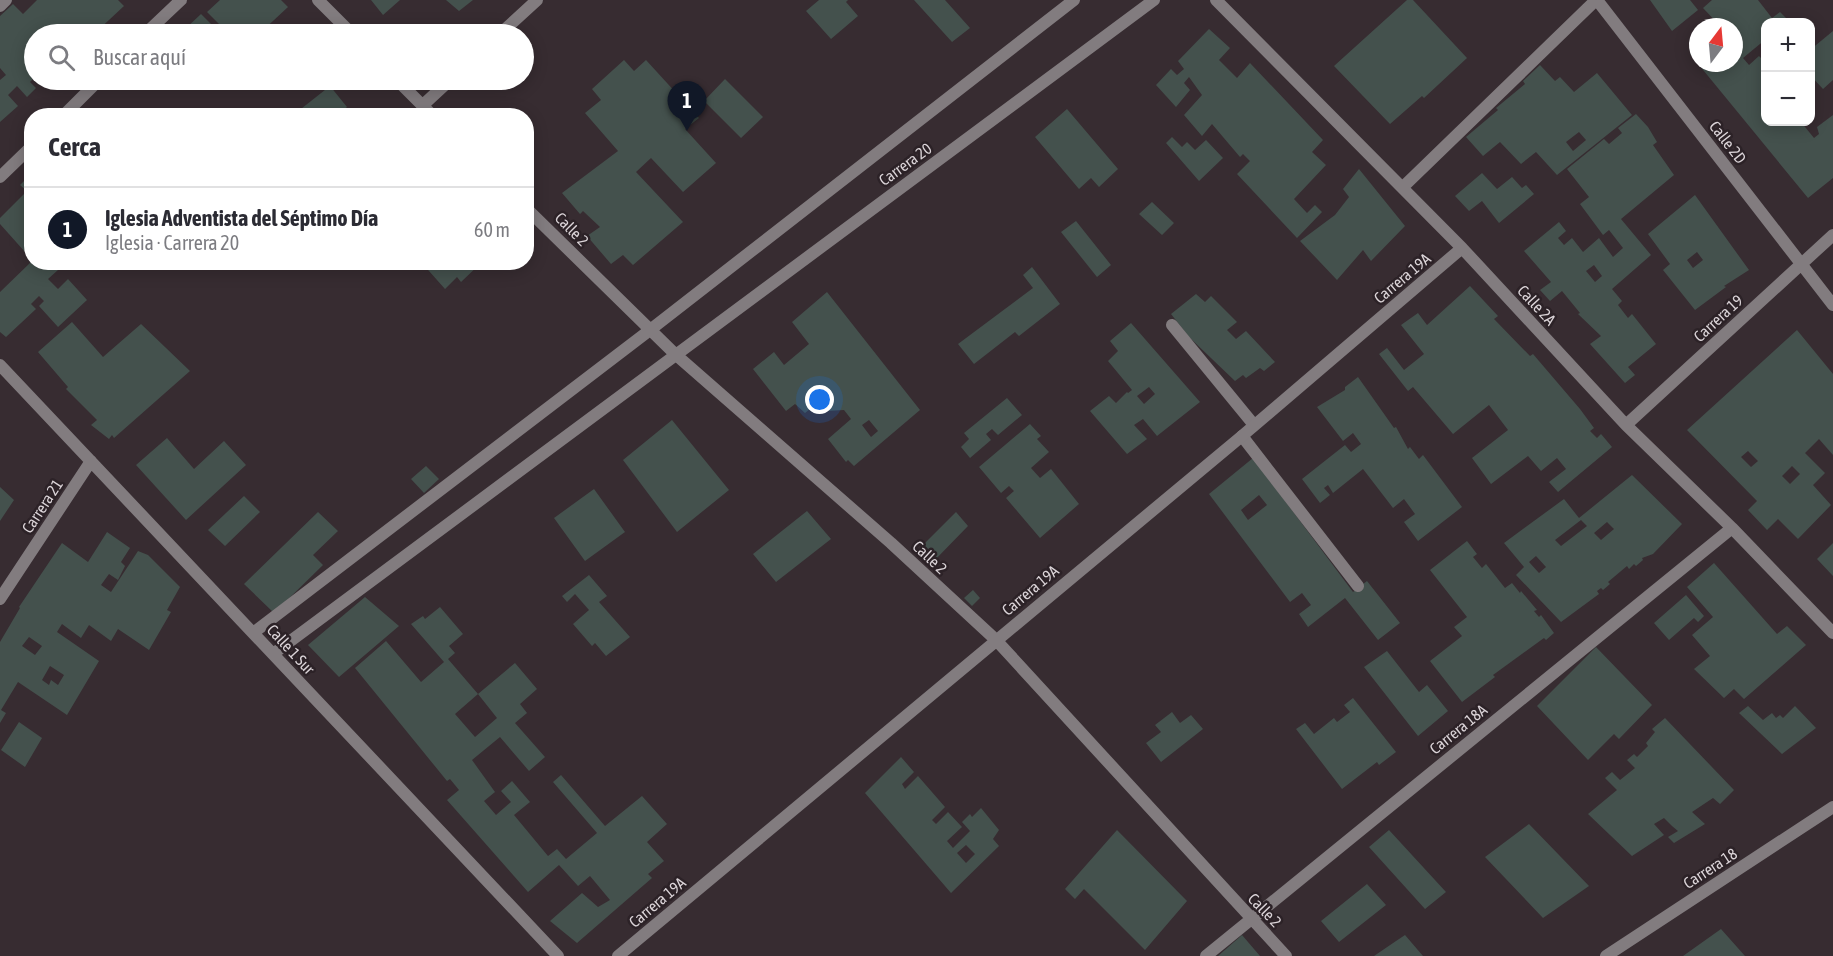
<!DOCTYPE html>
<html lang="es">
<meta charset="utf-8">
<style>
:root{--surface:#fff;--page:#f7f7f7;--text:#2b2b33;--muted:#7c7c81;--line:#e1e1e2;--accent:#111827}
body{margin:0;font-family:"Asap Condensed",sans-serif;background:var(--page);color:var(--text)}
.controls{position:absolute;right:18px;top:18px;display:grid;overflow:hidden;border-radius:12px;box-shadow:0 3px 15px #0003}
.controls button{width:54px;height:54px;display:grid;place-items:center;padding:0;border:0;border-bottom:2px solid var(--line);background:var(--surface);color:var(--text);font:30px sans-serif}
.compass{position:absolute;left:1689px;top:18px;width:54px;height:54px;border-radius:50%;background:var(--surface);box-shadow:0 3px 15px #0003;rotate:16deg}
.you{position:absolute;left:820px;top:400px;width:21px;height:21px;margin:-15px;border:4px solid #fff;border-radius:50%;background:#1a73e8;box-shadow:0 0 0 9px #1a73e833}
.badge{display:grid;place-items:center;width:39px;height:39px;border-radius:50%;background:var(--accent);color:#fff;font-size:20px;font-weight:700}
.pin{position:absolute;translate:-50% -50px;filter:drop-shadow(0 2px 3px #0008)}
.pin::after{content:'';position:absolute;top:32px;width:21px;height:18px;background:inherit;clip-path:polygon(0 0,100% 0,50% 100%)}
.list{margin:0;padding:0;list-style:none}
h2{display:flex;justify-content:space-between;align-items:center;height:78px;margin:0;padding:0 24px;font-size:26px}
h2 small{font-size:20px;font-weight:400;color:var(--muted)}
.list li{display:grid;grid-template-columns:39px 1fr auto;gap:18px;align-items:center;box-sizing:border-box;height:84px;padding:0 24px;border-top:2px solid var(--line)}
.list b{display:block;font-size:22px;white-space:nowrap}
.list p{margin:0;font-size:20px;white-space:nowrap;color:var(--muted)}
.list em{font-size:20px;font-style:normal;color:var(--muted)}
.icon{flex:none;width:33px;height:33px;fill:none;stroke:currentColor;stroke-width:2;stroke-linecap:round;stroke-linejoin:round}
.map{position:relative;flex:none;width:1833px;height:956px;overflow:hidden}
.search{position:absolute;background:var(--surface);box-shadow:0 3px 15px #0003;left:24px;top:24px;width:510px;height:66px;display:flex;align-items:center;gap:15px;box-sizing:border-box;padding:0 21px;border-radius:33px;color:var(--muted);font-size:22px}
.panel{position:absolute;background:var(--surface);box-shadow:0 3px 15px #0003;left:24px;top:108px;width:510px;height:162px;border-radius:24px}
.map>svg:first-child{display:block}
</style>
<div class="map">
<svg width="1833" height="956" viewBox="0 0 1833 956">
<rect width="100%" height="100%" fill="#372c31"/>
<path fill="#44514d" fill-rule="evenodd" d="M37 0H118L124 6 94 34H88L82 28 75 34H34V78L30 82 36 88 27 97 17 86 8 95 18 106 0 122V80L6 75 0 68V16L13 4 23 14Z
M220 0H281L288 7 259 34H229L207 12Z
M371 0H400L383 15Z
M446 0H473L459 11Z
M819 0H848L846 2 858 16 831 39 806 11Z
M914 0H945L970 28 952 42Z
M1407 0H1413L1467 58 1424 98 1422 96 1390 124 1334 66Z
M1650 0H1690L1698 10 1672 31Z
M1712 0H1758L1772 18 1780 12 1788 20 1766 22V39L1743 58 1749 65 1759 56 1766 63V122H1801L1814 138 1819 134 1817 127 1833 115V178L1808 198 1690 54 1698 47V63H1734V27H1721L1703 8Z
M201 14 221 34H188L184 30Z
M1209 29 1230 48 1219 60 1237 78 1250 63 1323 140 1312 152 1326 165 1294 199 1307 213 1315 205 1322 212 1297 238 1237 174 1250 161 1243 154 1240 157 1212 124 1202 136 1184 115 1202 95 1189 77 1184 83 1190 90 1176 107 1156 85 1171 69 1177 75 1184 69 1178 61Z
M1833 31V80L1823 89 1810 75V50Z
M624 60 634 71 646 60 699 118 685 129 716 163 683 192 651 158 636 172 683 222 633 265 623 255 611 264 587 236 600 227 583 211 580 214 562 193 618 151 585 113 601 100 592 89Z
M1540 65 1555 81 1560 77 1574 92 1597 73 1632 115 1557 175 1536 152 1521 164 1500 142 1483 156 1466 137 1498 110 1496 108 1525 84 1523 81ZM1579 132 1586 140 1573 151 1566 142Z
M725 79 763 117 741 138 704 101Z
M330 86 347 107 336 116H292Z
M1067 109 1118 169 1099 187 1091 178 1079 189 1035 137Z
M1636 114 1648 127 1657 142 1653 145 1674 175 1621 219 1651 255 1612 289 1622 301 1618 305 1628 318 1632 314 1656 344 1628 367 1635 375 1625 383 1590 344 1601 336 1578 314 1580 313 1562 291 1550 301 1540 290 1551 282 1524 251 1559 222 1566 231 1558 238 1564 245 1572 238 1583 252 1599 238 1613 257 1623 248 1609 230 1603 235 1580 204 1589 197 1567 169 1604 139 1609 144 1622 133 1618 128ZM1594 265 1602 276 1595 282 1586 271Z
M1172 137 1182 147 1187 142 1195 150 1206 140 1223 158 1199 181 1166 143Z
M1359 169 1405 226 1371 261 1363 250 1337 280 1300 241 1335 215 1349 197 1343 189Z
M32 173V246L25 252 0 224V218L27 191 20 185Z
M1482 173 1497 189 1512 177 1522 188 1526 185 1534 194 1499 223 1482 201 1469 211 1455 196Z
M1695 195 1749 270 1724 286 1726 287 1695 310 1663 270 1670 264 1648 234ZM1697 252 1703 260 1693 268 1687 260Z
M1152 202 1174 223 1162 235 1139 214Z
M1076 221 1111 265 1097 277 1061 232Z
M31 262H51L58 270 48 279 58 289 68 279 87 300 58 327 39 306 44 301 39 296 31 304 36 309 6 337 0 332V292Z
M421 262H482L461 282 457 277 445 289Z
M1032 267 1060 304 1019 336 1015 332 974 364 958 344 1033 288 1023 275Z
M1470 286 1498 316 1494 319 1530 356 1533 354 1580 409 1594 428 1590 431 1597 438 1601 434 1612 447 1558 492 1549 482 1566 469 1557 458 1541 471 1528 456 1491 484 1472 458 1508 430 1489 405 1453 434 1413 387 1408 391 1379 354 1387 348 1404 370 1424 354 1401 325 1418 313 1427 325Z
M827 292 920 410 854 466 848 460 846 462 828 439 851 419 844 410 828 411 820 401 805 413 795 404 786 411 753 369 774 352 784 365 809 344 792 322ZM869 420 878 431 871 437 862 425Z
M1196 294 1205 302 1211 296 1237 322 1227 330 1236 339 1246 331 1275 362 1264 371 1260 368 1246 378 1243 375 1235 381 1189 337 1171 314Z
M72 322 103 357 141 324 190 371 114 438 112 435 109 439 91 425 97 420 66 389 68 387 38 352Z
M1131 323 1200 402 1157 436 1143 419 1134 425 1147 439 1127 454 1090 411 1109 396 1116 403 1127 392 1128 393 1132 390 1108 361 1118 351 1110 341ZM1149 387 1155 394 1144 404 1137 396Z
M1797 330 1833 374V455L1819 439 1805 453 1825 473 1813 485 1831 505 1798 539 1778 519 1767 530 1748 510 1757 501 1687 430ZM1748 451 1758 461 1751 467 1741 457ZM1792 466 1800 474 1790 484 1782 476Z
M1358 377 1394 428 1396 427 1408 449 1410 447 1419 459 1423 455 1462 507 1418 541 1404 522 1415 514 1404 499 1393 508 1363 469 1333 493 1328 485 1324 488 1330 495 1320 503 1302 479 1345 445 1351 452 1361 444 1353 433 1343 441 1317 407 1345 390V387Z
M1007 398 1022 415 998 435 992 429 986 434 991 440 970 458 961 447 969 439 964 433Z
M672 420 729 490 677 532 623 460Z
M1030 424 1041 436 1037 439 1049 452 1031 468 1040 478 1051 469 1079 504 1040 538 1006 498 1014 491 1009 486 1001 493 979 467Z
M167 438 194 469 224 441 246 465 186 520 136 465Z
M1253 458 1353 592 1367 581 1400 623 1378 640 1345 598 1308 627 1299 614 1311 605 1302 593 1290 602 1209 494ZM1259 495 1267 505 1248 520 1241 510Z
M426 466 439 479 424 493 411 479Z
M1632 475 1682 524 1653 554 1642 558 1643 560 1636 566 1634 564 1629 569 1627 566 1608 582 1610 584 1603 590 1601 588 1597 591 1599 594 1561 622 1516 575 1524 567 1504 543 1564 499 1579 518ZM1581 520 1587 526 1561 546 1555 540ZM1607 522 1614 529 1601 540 1594 533ZM1536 556 1546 567 1539 573 1529 562Z
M0 487 14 500 0 521Z
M594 489 625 532 585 561 554 518Z
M244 496 260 512 225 546 208 530Z
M807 511 831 539 776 582 753 554Z
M318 512 338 531 313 555 323 565 274 613 244 584Z
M956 512 968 526 932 563 919 549Z
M107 532 130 548 121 562 125 566 118 580 109 574 101 585 111 592 138 551 148 555 180 587 167 610 171 612 149 650 118 629 111 641 89 625 81 638 62 624 57 632 99 661 67 715 18 682 1 710 6 713 0 723V642L20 608 19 607 62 543 88 562ZM29 637 42 646 35 655 22 646ZM50 666 64 675 58 685 51 680 49 685 42 680Z
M1467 541 1477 554 1473 557 1482 568 1486 564 1505 588 1512 583 1520 593 1521 591 1537 610 1534 611 1539 617 1541 615 1554 633 1546 640 1544 638 1493 675 1495 677 1462 702 1430 661 1462 636 1454 627 1467 617 1430 570Z
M1833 543V576L1817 559Z
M1714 563 1777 634 1787 626 1806 645 1744 699 1734 689 1724 698 1694 669 1710 656 1692 635 1713 617 1687 587Z
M589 575 607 596 599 602 630 637 606 656 595 643 592 646 573 624 589 610 575 594 567 602 562 596Z
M973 590 980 598 972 606 964 598Z
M1686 595 1704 616 1698 622 1694 618 1669 640 1654 623Z
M365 597 399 626 339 677 308 645Z
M440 607 463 634 449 646 455 653 448 659 478 694 455 714 475 737 497 718 478 694 515 663 537 689 520 704 527 713 515 723 545 757 529 771 500 737 472 760 495 792 484 801 496 815 511 802 501 791 512 781 530 802 514 815 548 856 557 849 566 859 597 833 553 782 561 775 605 826 642 796 667 824 647 842 664 861 648 874 652 878 577 943 550 921 582 893 598 907 610 900 590 876 578 886 559 865 528 892 447 800 459 790 450 779 447 781 355 668 386 641 421 682 444 662 411 624 423 616 425 619Z
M1596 647 1652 705 1619 739 1614 734 1588 760 1537 706Z
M1387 651 1419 692 1427 685 1448 711 1418 736 1364 667Z
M1353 698 1396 752 1379 765 1377 762 1342 789 1296 729 1305 723 1314 734 1334 718 1337 722 1350 712 1344 705Z
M1748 706 1763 720 1772 713 1776 718 1780 715 1783 718 1795 706 1816 728 1782 754 1739 713Z
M1172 712 1180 723 1191 715 1203 729 1161 762 1146 743 1161 732 1155 725Z
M1665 718 1734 790 1720 804 1713 798 1692 812 1705 824 1674 843 1668 837 1678 831 1672 826 1664 818 1654 824 1664 835 1632 856 1588 814 1617 790 1605 778 1612 772 1620 780 1635 768 1627 760 1634 754 1637 757 1648 746 1646 743 1655 732 1652 729Z
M19 722 42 738 25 767 1 750Z
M901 757 914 772 902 784 905 789 918 776 945 807 932 820 936 824 948 812 962 827 947 841 953 848 970 831 962 822 970 814 972 817 981 808 999 830 993 839 999 846 951 893 865 793ZM966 845 975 854 966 863 957 853Z
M1529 824 1589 886 1543 918 1485 857Z
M1117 830 1187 901 1145 950 1084 889 1075 899 1065 889Z
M1389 830 1446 892 1425 909 1369 847Z
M1367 884 1386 905 1339 942 1321 921Z
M1721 929 1745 956H1683Z
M1242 935 1260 956H1218Z
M1405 935 1423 956H1374L1396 941Z"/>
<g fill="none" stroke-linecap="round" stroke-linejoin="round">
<path stroke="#827c7f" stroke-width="12" d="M1172 325 1254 425
M1242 436 1358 586"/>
<path stroke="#827c7f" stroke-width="12" d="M318 0 352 34
M1216 0 1462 248 1626 425 1732 528 1833 633
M1597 0 1833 305
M0 6 6 0
M145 34 181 0
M500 34 537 0
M397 80 433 116
M423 105 450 80
M63 116 99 80
M0 177 32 146
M1403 187 1596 0
M526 208 675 354 891 543 996 640 1286 956
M0 365 558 956
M1626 425 1833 235
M0 599 91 461
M253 633 650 330 1074 0
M273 654 1154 0
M618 956 1242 436 1462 248
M1206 956 1732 528
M1606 956 1833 807"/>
</g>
<g text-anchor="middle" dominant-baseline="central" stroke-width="5" stroke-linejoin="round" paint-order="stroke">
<g font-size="16" fill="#dbd4d8" stroke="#2c2227">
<text transform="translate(1728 142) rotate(52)">Calle 2D</text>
<text transform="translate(905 164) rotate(-36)">Carrera 20</text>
<text transform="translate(572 229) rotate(45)">Calle 2</text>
<text transform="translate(1402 278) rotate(-40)">Carrera 19A</text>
<text transform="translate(1537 305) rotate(47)">Calle 2A</text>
<text transform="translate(1718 318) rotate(-43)">Carrera 19</text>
<text transform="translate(42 506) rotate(-57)">Carrera 21</text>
<text transform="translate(930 557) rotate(43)">Calle 2</text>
<text transform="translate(1030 590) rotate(-40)">Carrera 19A</text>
<text transform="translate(291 649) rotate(47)">Calle 1 Sur</text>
<text transform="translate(1458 729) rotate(-39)">Carrera 18A</text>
<text transform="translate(1710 868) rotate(-33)">Carrera 18</text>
<text transform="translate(657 902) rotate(-40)">Carrera 19A</text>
<text transform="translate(1265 910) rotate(46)">Calle 2</text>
</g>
</g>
</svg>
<div class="controls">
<button>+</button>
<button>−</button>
</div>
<svg class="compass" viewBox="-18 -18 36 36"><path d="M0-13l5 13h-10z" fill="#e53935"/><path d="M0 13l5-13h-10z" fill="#7c7c81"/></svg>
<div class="you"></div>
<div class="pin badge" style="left:687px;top:131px">1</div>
<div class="search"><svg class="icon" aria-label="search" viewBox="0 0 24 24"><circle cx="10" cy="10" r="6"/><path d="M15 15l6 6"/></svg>Buscar aquí</div>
<section class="panel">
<h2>Cerca<small></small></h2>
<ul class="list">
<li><span class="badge">1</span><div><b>Iglesia Adventista del Séptimo Día</b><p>Iglesia · Carrera 20</p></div><em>60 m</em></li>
</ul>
</section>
</div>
